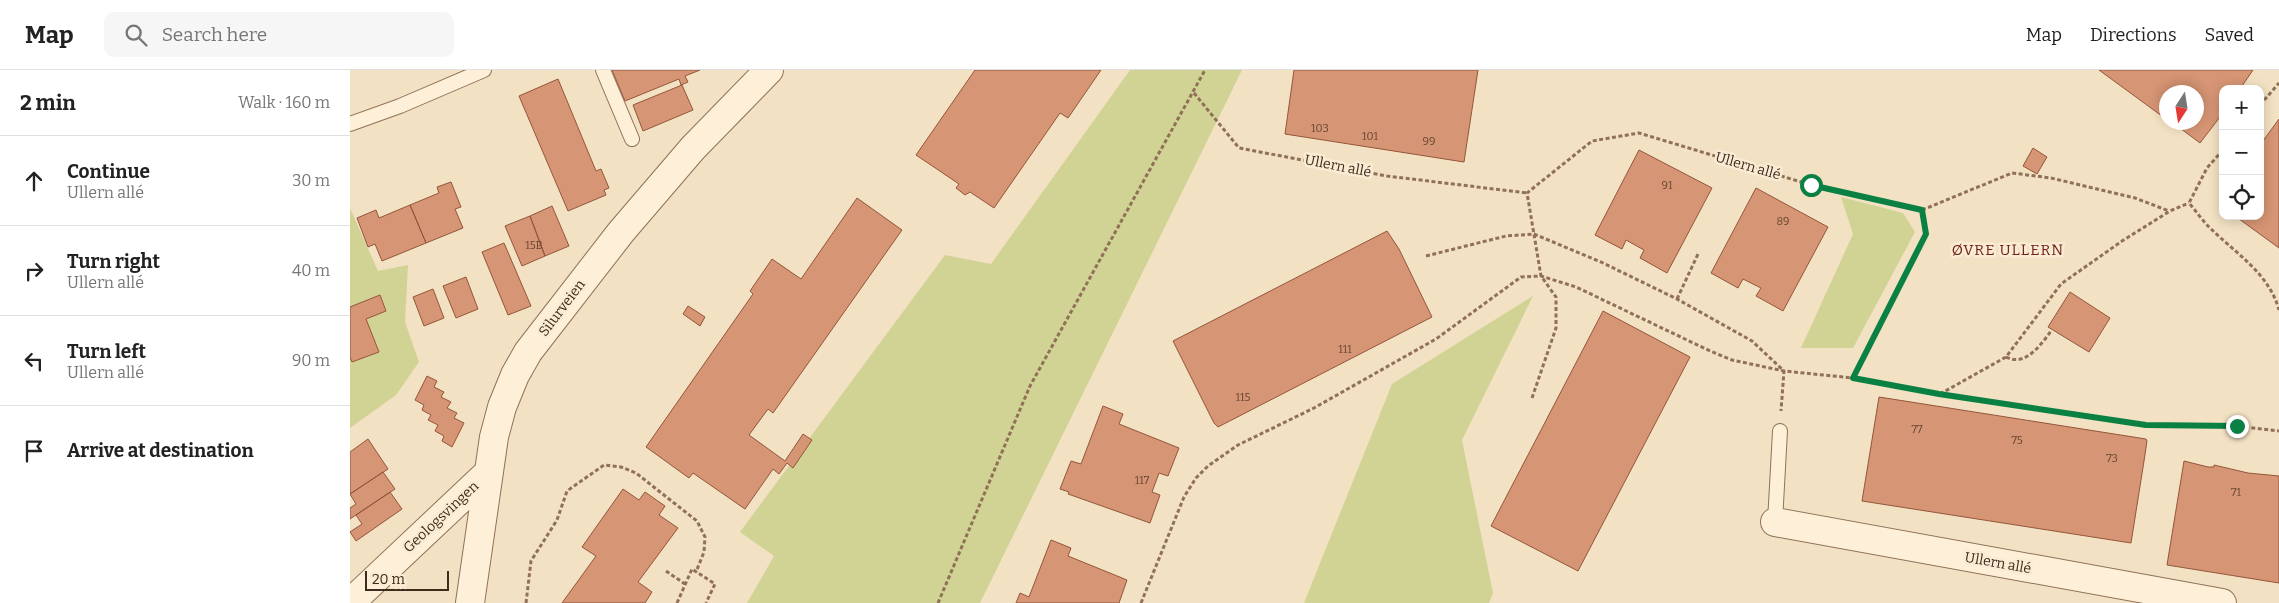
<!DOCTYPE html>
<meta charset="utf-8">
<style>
:root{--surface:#fff;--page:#f6f6f6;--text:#222;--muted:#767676;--line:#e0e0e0}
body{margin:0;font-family:Bitter,serif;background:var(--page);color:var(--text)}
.controls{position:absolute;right:15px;top:15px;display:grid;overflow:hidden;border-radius:10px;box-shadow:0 2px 12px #0003}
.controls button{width:45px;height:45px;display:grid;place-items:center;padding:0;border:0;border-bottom:1px solid var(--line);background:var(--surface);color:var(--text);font:25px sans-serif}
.compass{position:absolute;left:1809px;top:15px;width:45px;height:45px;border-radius:50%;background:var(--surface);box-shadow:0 2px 12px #0003;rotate:192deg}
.scale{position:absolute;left:15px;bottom:12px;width:84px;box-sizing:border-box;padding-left:5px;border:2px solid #3f2b1d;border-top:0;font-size:14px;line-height:18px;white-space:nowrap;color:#3f2b1d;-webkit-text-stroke:4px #faecd4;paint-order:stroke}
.stop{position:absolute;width:15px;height:15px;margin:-11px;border:4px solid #0b8043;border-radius:50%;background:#fff}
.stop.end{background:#0b8043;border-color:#fff;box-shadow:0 1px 5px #0008}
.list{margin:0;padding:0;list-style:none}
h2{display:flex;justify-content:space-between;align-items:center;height:65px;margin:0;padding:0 20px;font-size:21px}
h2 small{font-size:16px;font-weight:400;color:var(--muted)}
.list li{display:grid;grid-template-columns:32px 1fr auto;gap:15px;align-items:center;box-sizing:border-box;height:90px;padding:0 20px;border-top:1px solid var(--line)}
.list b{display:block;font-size:19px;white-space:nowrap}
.list p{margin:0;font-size:16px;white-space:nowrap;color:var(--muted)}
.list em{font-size:16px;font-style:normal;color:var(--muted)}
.icon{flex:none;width:28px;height:28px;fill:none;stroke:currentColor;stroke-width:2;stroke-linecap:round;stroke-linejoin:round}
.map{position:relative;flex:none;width:1929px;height:533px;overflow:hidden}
header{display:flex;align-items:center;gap:30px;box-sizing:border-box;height:70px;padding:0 25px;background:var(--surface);border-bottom:1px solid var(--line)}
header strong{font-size:24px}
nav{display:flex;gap:28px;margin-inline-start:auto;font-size:18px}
.search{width:350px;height:45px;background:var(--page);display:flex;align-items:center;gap:12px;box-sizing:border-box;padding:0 18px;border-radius:10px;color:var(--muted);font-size:19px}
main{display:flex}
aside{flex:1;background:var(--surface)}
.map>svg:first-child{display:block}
</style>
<header>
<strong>Map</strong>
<div class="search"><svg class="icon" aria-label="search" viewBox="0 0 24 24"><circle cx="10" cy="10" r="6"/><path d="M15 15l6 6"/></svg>Search here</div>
<nav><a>Map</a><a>Directions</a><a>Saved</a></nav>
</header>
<main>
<aside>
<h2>2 min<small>Walk · 160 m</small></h2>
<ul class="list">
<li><svg class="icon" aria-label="ahead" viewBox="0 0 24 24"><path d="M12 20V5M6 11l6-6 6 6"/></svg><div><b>Continue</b><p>Ullern allé</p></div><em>30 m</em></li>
<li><svg class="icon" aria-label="right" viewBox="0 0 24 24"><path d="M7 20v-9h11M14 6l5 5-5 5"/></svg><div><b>Turn right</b><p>Ullern allé</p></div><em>40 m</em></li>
<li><svg class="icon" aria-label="left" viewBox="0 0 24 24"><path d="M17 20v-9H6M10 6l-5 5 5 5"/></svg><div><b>Turn left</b><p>Ullern allé</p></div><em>90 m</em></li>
<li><svg class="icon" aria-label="arrive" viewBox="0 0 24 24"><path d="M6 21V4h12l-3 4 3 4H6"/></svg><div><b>Arrive at destination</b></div></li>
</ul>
</aside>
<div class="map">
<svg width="1929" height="533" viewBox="0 0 1929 533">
<rect width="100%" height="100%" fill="#f3e1c3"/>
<path fill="#d1d395" d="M780 0H892L630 533H397L424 486 390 462 595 185 641 194Z
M1491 127 1553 143 1565 162 1503 278H1451L1503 164Z
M0 138 28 201 58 195 55 252 69 292 46 325 0 358Z
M1183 226 1112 370 1143 523 1139 533H954L1042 314Z"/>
<path fill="#d69574" stroke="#93563a" d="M262 0H350L335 6 338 12 331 15 329 9 275 31Z
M625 0H751L718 48 710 43 644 138 620 122 615 125 606 118 609 114 566 85Z
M944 0H1128L1114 92 935 64Z
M1749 0H1903L1890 19H1873V43L1850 73 1822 52H1846V22H1816V49Z
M208 9 246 101 251 99 259 118 254 120 256 125 218 141 169 26Z
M332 15 343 40 293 61 283 35Z
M1929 49V178L1885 146H1910V75Z
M1683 78 1697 87 1687 104 1673 96Z
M1289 80 1362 118 1317 203 1290 188 1294 180 1276 170 1272 179 1245 165Z
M101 112 111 137 105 139 113 158 76 173 60 135 89 123 87 117Z
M1406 118 1478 157 1433 241 1406 226 1411 218 1393 209 1388 218 1361 203Z
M507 128 552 160 423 343 418 339 399 365 435 391 453 364 462 370 443 398 437 393 429 404 423 399 395 439 343 403 339 408 296 377 403 224 400 221 422 189 451 209Z
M60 135 76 173 32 191 25 174 18 177 7 148 26 140 29 148Z
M202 136 219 176 195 186 180 146Z
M180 146 195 186 172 196 155 156Z
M1037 161 1049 179 1082 247 868 357 864 353 823 271Z
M154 173 181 236 158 245 132 182Z
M116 207 128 239 106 248 93 216Z
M83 219 94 248 74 256 63 227Z
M1720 222 1760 248 1739 282 1698 257Z
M30 225 36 241 16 249 29 282 2 292 0 287V237Z
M338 236 355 247 350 256 333 244Z
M1253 241 1340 287 1228 501 1141 456Z
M77 306 87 311 84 317 94 322 91 327 101 332 97 338 107 343 104 348 114 353 102 377 92 371 94 366 85 361 88 355 78 350 81 345 72 340 74 335 65 330Z
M1529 327 1796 369 1797 371 1794 391 1781 473 1512 431Z
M753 336 773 344 769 354 829 378 818 406 809 403 802 422 810 425 800 453 718 424 719 422 710 419 721 391 731 394Z
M18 369 38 399 0 424V382Z
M1834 391 1858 397H1864V395L1898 403 1929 406V513L1817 495Z
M33 402 45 419 0 449V438L6 434 0 424Z
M273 419 289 430 295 422 315 436 309 445 328 458 288 512 302 522 295 533H212L246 486 232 477Z
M40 422 52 439 6 471 0 462 12 454 6 445Z
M701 470 721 478 718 486 777 510 769 533H666L670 523 679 527Z"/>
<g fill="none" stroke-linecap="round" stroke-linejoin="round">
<defs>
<path id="lane" d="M253 0 282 69
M0 54 50 36 134 0
M1425 452 1430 361"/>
<path id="street" d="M1425 452 1872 533
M0 533 138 403
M120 533 144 367 152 337 165 305 178 282 271 162 343 78 419 0"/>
</defs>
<use href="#lane" stroke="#907157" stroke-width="16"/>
<use href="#street" stroke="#907157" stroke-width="30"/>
<path stroke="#907157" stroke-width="3" stroke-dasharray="4 2.5" stroke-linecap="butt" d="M844 23 889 78 1037 106 1177 123
M1910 35 1929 13
M1873 80 1857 98 1839 133C1846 141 1852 150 1859 157 1885 183 1919 203 1929 240
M1572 140 1662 103 1701 108 1785 128 1819 141
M1076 186 1156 166 1184 164 1251 192 1327 229 1402 271 1434 301 1431 341
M1327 229 1348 184
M1656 287C1675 297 1690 276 1701 261
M1590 324 1656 287 1711 214 1772 171 1820 141 1839 133
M1182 328 1206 258V227L1191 206 1177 123 1242 71 1289 63 1461 115 1572 140 1576 164 1503 308
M316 501 335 514
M176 533 181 491 207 450 217 421 254 395 271 397 286 403 347 451 355 467 354 482 346 502
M327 533 342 499 365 514 356 533
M588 533 680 316 855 0
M791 533 834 427 846 408 858 396 888 375 964 338 1086 269 1171 207 1191 206 1226 217 1358 280 1382 290 1434 301 1503 308 1589 324 1796 355 1887 356 1929 361"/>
<use href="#lane" stroke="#fdefd8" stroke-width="14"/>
<use href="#street" stroke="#fdefd8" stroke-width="28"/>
</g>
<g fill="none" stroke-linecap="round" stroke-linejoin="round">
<path stroke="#0b8043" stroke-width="6" d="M1461 115 1572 140 1576 164 1503 308 1589 324 1796 355 1887 356"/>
</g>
<g text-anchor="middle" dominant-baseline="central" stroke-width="5" stroke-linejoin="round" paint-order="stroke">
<g font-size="11" fill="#654633">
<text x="970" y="58">103</text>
<text x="1020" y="66">101</text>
<text x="1079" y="71">99</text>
<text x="1317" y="115">91</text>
<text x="1433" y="151">89</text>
<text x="184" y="175">15B</text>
<text x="995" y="279">111</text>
<text x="893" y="327">115</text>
<text x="1567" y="359">77</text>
<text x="1667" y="370">75</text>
<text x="1762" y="388">73</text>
<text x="792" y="410">117</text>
<text x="1886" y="422">71</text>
</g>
<g font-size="14" fill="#3f2b1d" stroke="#faecd4">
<text transform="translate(988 96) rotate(11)">Ullern allé</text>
<text transform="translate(1398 96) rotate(16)">Ullern allé</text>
<text transform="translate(212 238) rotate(-53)">Silurveien</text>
<text transform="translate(91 447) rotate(-43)">Geologsvingen</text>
<text transform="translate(1648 493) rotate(10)">Ullern allé</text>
</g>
<g font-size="15" letter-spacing="1" fill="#712217" stroke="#faecd4">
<text x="1658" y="180">ØVRE ULLERN</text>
</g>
</g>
</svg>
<div class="controls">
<button>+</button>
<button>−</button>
<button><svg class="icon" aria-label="locate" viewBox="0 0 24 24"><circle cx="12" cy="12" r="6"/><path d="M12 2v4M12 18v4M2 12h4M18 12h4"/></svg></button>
</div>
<svg class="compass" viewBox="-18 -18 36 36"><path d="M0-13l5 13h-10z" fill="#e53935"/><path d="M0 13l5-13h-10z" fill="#767676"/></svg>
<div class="scale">20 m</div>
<div class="stop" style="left:1461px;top:115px"></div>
<div class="stop end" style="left:1887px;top:356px"></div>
</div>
</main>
